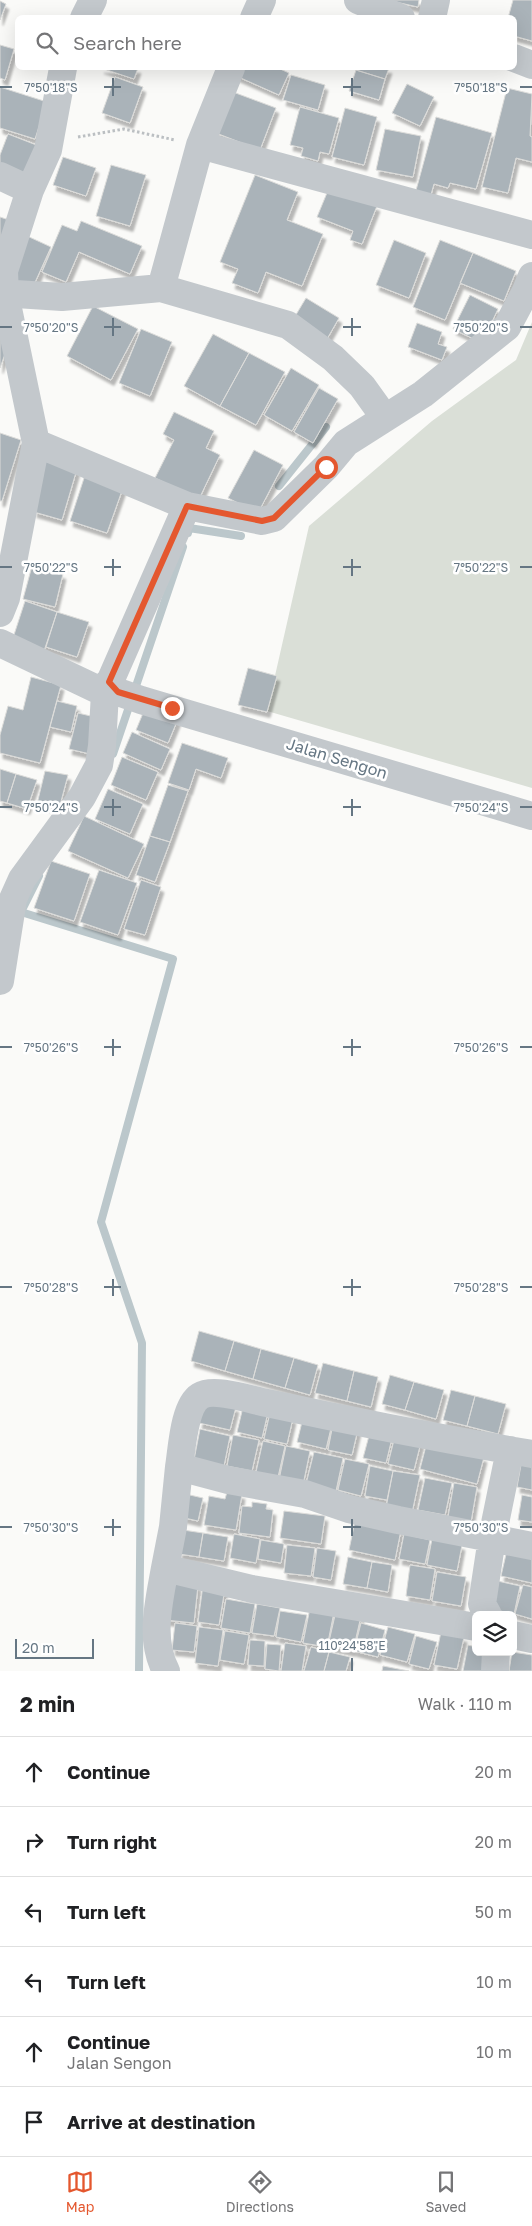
<!DOCTYPE html>
<meta charset="utf-8">
<style>
:root{--surface:#fff;--page:#f2f2f2;--text:#202124;--muted:#757577;--line:#e0e0e0;--accent:#e4572e}
body{margin:0;font-family:"Golos Text",sans-serif;background:var(--page);color:var(--text)}
.controls{position:absolute;right:15px;bottom:15px;display:grid;overflow:hidden;border-radius:8px;box-shadow:0 5px 20px #0002}
.controls button{width:45px;height:45px;display:grid;place-items:center;padding:0;border:0;border-bottom:1px solid var(--line);background:var(--surface);color:var(--text);font:25px sans-serif}
.scale{position:absolute;left:15px;bottom:12px;width:79px;box-sizing:border-box;padding-left:5px;border:2px solid #657683;border-top:0;font-size:14px;line-height:18px;white-space:nowrap;color:#657683;-webkit-text-stroke:4px #fff;paint-order:stroke}
.stop{position:absolute;width:15px;height:15px;margin:-11px;border:4px solid #e4572e;border-radius:50%;background:#fff}
.stop.end{background:#e4572e;border-color:#fff;box-shadow:0 1px 5px #0008}
.list{margin:0;padding:0;list-style:none}
h2{display:flex;justify-content:space-between;align-items:center;height:65px;margin:0;padding:0 20px;font-size:21px}
h2 small{font-size:16px;font-weight:400;color:var(--muted)}
.list li{display:grid;grid-template-columns:32px 1fr auto;gap:15px;align-items:center;box-sizing:border-box;height:70px;padding:0 20px;border-top:1px solid var(--line)}
.list b{display:block;font-size:19px;white-space:nowrap}
.list p{margin:0;font-size:16px;white-space:nowrap;color:var(--muted)}
.list em{font-size:16px;font-style:normal;color:var(--muted)}
.icon{flex:none;width:28px;height:28px;fill:none;stroke:currentColor;stroke-width:2;stroke-linecap:round;stroke-linejoin:round}
.map{position:relative;flex:none;width:532px;height:1671px;overflow:hidden}
.search{position:absolute;background:var(--surface);box-shadow:0 5px 20px #0002;left:15px;right:15px;top:15px;height:55px;display:flex;align-items:center;gap:12px;box-sizing:border-box;padding:0 18px;border-radius:8px;color:var(--muted);font-size:19px}
.sheet{height:485px;background:var(--surface)}
nav{display:flex;justify-content:space-around;align-items:center;box-sizing:border-box;height:70px;border-top:1px solid var(--line);background:var(--surface);font-size:14px;color:var(--muted)}
nav a{display:grid;justify-items:center;gap:2px}
nav .on{color:var(--accent)}
.map>svg:first-child{display:block}
</style>
<div class="map">
<svg width="532" height="1671" viewBox="0 0 532 1671">
<defs>
<filter id="shadow"><feDropShadow dx="3" dy="5.5" stdDeviation="1" flood-color="#0004"/></filter>
</defs>
<rect width="100%" height="100%" fill="#fafaf8"/>
<path fill="#dadfd7" d="M532 322V788L267 711 309 526 432 421 516 360Z"/>
<g fill="none" stroke-linecap="round" stroke-linejoin="round">
<path stroke="#bbc7cb" stroke-width="8" d="M279 486 326 427
M188 533 189 528 241 536
M113 754 183 547
M39 876 21 912 173 959 101 1222 142 1343 139 1671"/>
</g>
<path fill="#aab3b9" stroke="#dcdcda" filter="url(#shadow)" d="M387 0H419L418 7Z
M513 0H532V41L514 36V18H508Z
M0 1 6 4 0 20Z
M0 45 14 49 5 80 0 78Z
M101 68H138L134 79Z
M238 68H278L289 73 279 95 234 75Z
M357 68H389L385 79 356 70Z
M356 70 385 79 379 100 349 91Z
M291 75 325 85 318 110 283 100Z
M115 77 143 87 130 123 102 113Z
M407 84 434 97 420 126 392 113Z
M0 87 47 102 35 139 0 128Z
M507 88 532 94 530 136 532 137V162L516 158 508 193 482 187Z
M225 89 276 108 260 150 216 133Z
M300 107 339 118 329 154 320 152 318 161 301 156 303 148 290 145Z
M345 108 377 117 364 165 332 157Z
M436 117 492 133 476 189 450 183 448 188 434 184 430 198 415 194Z
M385 129 421 136 413 177 376 170Z
M8 134 44 148 31 180 0 168V155Z
M63 157 96 168 86 196 53 185Z
M111 165 146 175 130 226 96 216Z
M255 175 298 192 287 220 323 234 302 286 266 272 258 293 232 283 238 269 220 262Z
M329 188 377 206 362 244 350 240 353 231 317 217Z
M0 217 18 223 0 254Z
M81 221 142 246 130 274 79 252 66 282 42 272 62 225 77 231Z
M25 235 51 247 32 289 6 277Z
M394 240 426 253 409 298 376 285Z
M440 240 473 253 445 320 413 307Z
M473 253 516 271 504 301 460 283Z
M470 295 498 309 482 343 453 329Z
M306 298 339 318 327 339 294 318Z
M93 306 138 329 111 380 67 356Z
M417 323 442 332 438 344 447 347 442 360 408 347Z
M141 329 172 342 150 396 119 383Z
M0 334 11 337 0 368Z
M213 334 249 353 220 406 184 386Z
M249 353 285 372 256 425 220 406Z
M291 368 319 385 292 431 264 415Z
M319 388 338 399 313 443 294 432Z
M174 412 214 431 206 448 220 455 199 499 155 478 174 440 163 434Z
M0 433 21 440 2 501H0Z
M254 450 283 465 258 513 228 498Z
M41 459 77 469 62 520 34 512Z
M86 472 124 485 107 533 70 521Z
M32 566 63 574 55 607 23 599Z
M25 601 57 612 43 654 11 644Z
M57 612 89 622 77 657 46 647Z
M248 668 277 676 267 712 238 705Z
M31 677 61 685 40 763 0 753V735L8 706 23 710Z
M57 701 77 706 71 732 50 727Z
M146 706 178 719 168 743 136 730Z
M78 713 99 718 90 754 69 749Z
M132 732 170 749 161 770 123 753Z
M182 743 228 758 221 778 196 769 189 790 168 783Z
M122 757 158 772 146 800 111 785Z
M0 769 16 774 7 803 0 801Z
M45 771 68 775 59 809 37 804Z
M16 774 37 780 27 809 7 803Z
M168 785 188 791 170 842 150 836Z
M108 789 143 804 130 834 95 819Z
M84 816 144 844 128 878 68 851Z
M150 836 170 842 155 882 136 875Z
M51 861 90 874 74 921 34 908Z
M99 870 137 883 118 935 80 922Z
M141 880 161 887 145 935 124 929Z
M199 1331 234 1341 225 1371 191 1361Z
M234 1341 261 1349 253 1379 225 1371Z
M261 1349 294 1358 285 1388 253 1379Z
M294 1358 318 1365 310 1395 285 1388Z
M323 1363 354 1371 347 1401 315 1393Z
M354 1371 378 1377 371 1407 347 1401Z
M390 1375 414 1382 405 1410 382 1404Z
M414 1382 444 1390 436 1419 405 1410Z
M451 1390 475 1396 467 1426 443 1420Z
M475 1396 506 1404 498 1434 467 1426Z
M205 1400 236 1407 230 1430 199 1423Z
M243 1407 268 1412 262 1438 237 1432Z
M270 1413 293 1418 287 1444 264 1439Z
M303 1418 332 1424 326 1449 297 1442Z
M333 1424 358 1429 352 1455 328 1450Z
M200 1429 230 1436 224 1466 194 1460Z
M370 1432 392 1438 386 1463 363 1458Z
M233 1435 259 1440 252 1471 227 1466Z
M395 1436 421 1442 414 1470 388 1464Z
M263 1441 285 1446 278 1477 256 1472Z
M427 1442 484 1457 477 1484 420 1469Z
M286 1446 310 1451 303 1485 279 1480Z
M314 1452 343 1458 336 1491 306 1484Z
M345 1459 369 1464 361 1496 338 1490Z
M521 1465 532 1467V1490L517 1487Z
M370 1466 393 1471 387 1500 365 1496Z
M393 1471 420 1475 412 1513 386 1508Z
M425 1478 452 1483 445 1515 418 1510Z
M454 1483 477 1487 471 1522 448 1517Z
M227 1492 242 1494 236 1530 204 1525 209 1496 225 1499Z
M181 1493 203 1498 198 1521 176 1516Z
M522 1495 532 1497V1522L518 1520Z
M252 1502 267 1504 266 1509 273 1510 270 1537 239 1533 242 1506 252 1507Z
M284 1511 325 1516 321 1544 280 1538Z
M355 1521 401 1530 395 1560 349 1550Z
M183 1530 203 1533 199 1557 179 1554Z
M203 1533 228 1537 224 1561 199 1557Z
M234 1534 260 1539 256 1563 230 1558Z
M404 1534 430 1540 425 1564 399 1559Z
M432 1539 462 1545 457 1571 427 1565Z
M261 1540 284 1544 281 1563 258 1559Z
M287 1545 315 1548 311 1576 284 1573Z
M317 1548 336 1551 331 1580 313 1577Z
M507 1550 532 1556V1583L501 1576Z
M348 1557 372 1562 367 1588 343 1584Z
M372 1562 392 1565 388 1592 367 1588Z
M410 1565 435 1569 430 1600 406 1596Z
M437 1572 466 1577 461 1606 432 1601Z
M493 1580 520 1586 514 1614 487 1608Z
M169 1582 198 1585 194 1623 165 1620Z
M203 1585 225 1588 219 1625 198 1622Z
M523 1585 532 1587V1619L515 1614Z
M226 1599 255 1604 250 1633 221 1628Z
M257 1604 280 1608 274 1636 252 1633Z
M310 1608 334 1612 327 1647 303 1643Z
M280 1611 307 1615 301 1642 276 1637Z
M336 1611 361 1616 353 1651 328 1646Z
M175 1623 197 1626 194 1652 172 1650Z
M361 1623 385 1630 378 1657 354 1651Z
M199 1627 223 1630 218 1666 195 1663Z
M388 1627 415 1634 407 1662 380 1655Z
M225 1631 249 1635 244 1664 220 1660Z
M441 1632 464 1637 457 1669 434 1665Z
M416 1636 437 1642 429 1669 409 1664Z
M250 1640 265 1641 264 1666 248 1665Z
M285 1643 306 1646 302 1671H281Z
M267 1644 281 1645 279 1671 265 1669Z
M468 1645 476 1647V1652H493L489 1671H463Z
M311 1647 329 1652 324 1671H304Z
M329 1652 350 1657 346 1671H324Z
M512 1652 532 1655V1671H509Z
M383 1666 409 1671H382Z"/>
<g fill="none" stroke-linecap="round" stroke-linejoin="round">
<path stroke="#bbbfc2" stroke-width="3" stroke-dasharray="2.5 2.5" stroke-linecap="butt" d="M78 137 124 129 175 140"/>
<path stroke="#c3c8cc" stroke-width="28" d="M358 0 401 18
M84 18 93 0
M254 18 262 0
M432 18 436 0
M514 58 532 65
M63 68 48 150 30 190 4 271 5 294 36 443 187 506
M200 145 532 235
M0 176 30 190
M161 288 200 145 231 68
M0 293 62 297 161 288 288 325 333 358 362 386 385 418
M0 613 6 598 36 443
M0 643 105 693
M109 682 118 692 141 700 532 816
M0 981 13 899 22 879 82 797 99 765 102 746 105 693 187 506 262 521 274 518 326 467 346 443 423 394 507 327 526 291 532 276
M532 1454C443 1439 355 1422 267 1403 251 1400 214 1387 200 1396 184 1406 182 1448 179 1467L228 1480 305 1494 349 1509 398 1520 532 1546
M179 1467 173 1527 165 1568 252 1589 476 1627
M165 1568C159 1602 149 1639 166 1671
M488 1615 482 1604 492 1538 510 1450
M513 1635 532 1639
M495 1671 496 1652"/>
</g>
<g fill="none" stroke-linecap="round" stroke-linejoin="round">
<path stroke="#e4572e" stroke-width="6" d="M172 708 118 692 109 682 187 506 262 521 274 518 326 467"/>
</g>
<path fill="none" stroke="#657683" stroke-width="2" d="M113 78V96M352 78V96M0 87H12M104 87H121M343 87H361M520 87H532M113 318V336M352 318V336M0 327H12M104 327H121M343 327H361M520 327H532M113 559V576M352 559V576M0 567H12M104 567H121M343 567H361M520 567H532M113 799V816M352 799V816M0 807H12M104 807H121M343 807H361M520 807H532M113 1039V1056M352 1039V1056M0 1047H12M104 1047H121M343 1047H361M520 1047H532M113 1279V1296M352 1279V1296M0 1287H12M104 1287H121M343 1287H361M520 1287H532M113 1519V1536M352 1519V1536M0 1527H12M104 1527H121M343 1527H361M520 1527H532M352 1658V1671"/>
<g text-anchor="middle" dominant-baseline="central" stroke-width="5" stroke-linejoin="round" paint-order="stroke">
<g font-size="16" fill="#657683" stroke="#fff">
<text transform="translate(337 758) rotate(17)">Jalan Sengon</text>
</g>
</g>
<g font-size="12" text-anchor="middle" fill="#657683" stroke="#fff" stroke-width="5" stroke-linejoin="round" paint-order="stroke">
<text x="51" y="92">7°50'18"S</text>
<text x="481" y="92">7°50'18"S</text>
<text x="51" y="332">7°50'20"S</text>
<text x="481" y="332">7°50'20"S</text>
<text x="51" y="572">7°50'22"S</text>
<text x="481" y="572">7°50'22"S</text>
<text x="51" y="812">7°50'24"S</text>
<text x="481" y="812">7°50'24"S</text>
<text x="51" y="1052">7°50'26"S</text>
<text x="481" y="1052">7°50'26"S</text>
<text x="51" y="1292">7°50'28"S</text>
<text x="481" y="1292">7°50'28"S</text>
<text x="51" y="1532">7°50'30"S</text>
<text x="481" y="1532">7°50'30"S</text>
<text x="352" y="1650">110°24'58"E</text>
</g>
</svg>
<div class="controls">
<button><svg class="icon" aria-label="layers" viewBox="0 0 24 24"><path d="M12 4l9 5-9 5-9-5zM3 14l9 5 9-5"/></svg></button>
</div>
<div class="scale">20 m</div>
<div class="stop" style="left:326px;top:467px"></div>
<div class="stop end" style="left:172px;top:708px"></div>
<div class="search"><svg class="icon" aria-label="search" viewBox="0 0 24 24"><circle cx="10" cy="10" r="6"/><path d="M15 15l6 6"/></svg>Search here</div>
</div>
<section class="sheet">
<h2>2 min<small>Walk · 110 m</small></h2>
<ul class="list">
<li><svg class="icon" aria-label="ahead" viewBox="0 0 24 24"><path d="M12 20V5M6 11l6-6 6 6"/></svg><div><b>Continue</b></div><em>20 m</em></li>
<li><svg class="icon" aria-label="right" viewBox="0 0 24 24"><path d="M7 20v-9h11M14 6l5 5-5 5"/></svg><div><b>Turn right</b></div><em>20 m</em></li>
<li><svg class="icon" aria-label="left" viewBox="0 0 24 24"><path d="M17 20v-9H6M10 6l-5 5 5 5"/></svg><div><b>Turn left</b></div><em>50 m</em></li>
<li><svg class="icon" aria-label="left" viewBox="0 0 24 24"><path d="M17 20v-9H6M10 6l-5 5 5 5"/></svg><div><b>Turn left</b></div><em>10 m</em></li>
<li><svg class="icon" aria-label="ahead" viewBox="0 0 24 24"><path d="M12 20V5M6 11l6-6 6 6"/></svg><div><b>Continue</b><p>Jalan Sengon</p></div><em>10 m</em></li>
<li><svg class="icon" aria-label="arrive" viewBox="0 0 24 24"><path d="M6 21V4h12l-3 4 3 4H6"/></svg><div><b>Arrive at destination</b></div></li>
</ul>
</section>
<nav>
<a class="on"><svg class="icon" aria-label="map" viewBox="0 0 24 24"><path d="M3 6l6-2 6 2 6-2v14l-6 2-6-2-6 2zM9 4v14M15 6v14"/></svg>Map</a>
<a><svg class="icon" aria-label="directions" viewBox="0 0 24 24"><path d="M12 3l9 9-9 9-9-9zM9 14v-3h6M13 9l2 2-2 2"/></svg>Directions</a>
<a><svg class="icon" aria-label="saved" viewBox="0 0 24 24"><path d="M7 4h10v16l-5-4-5 4z"/></svg>Saved</a>
</nav>
